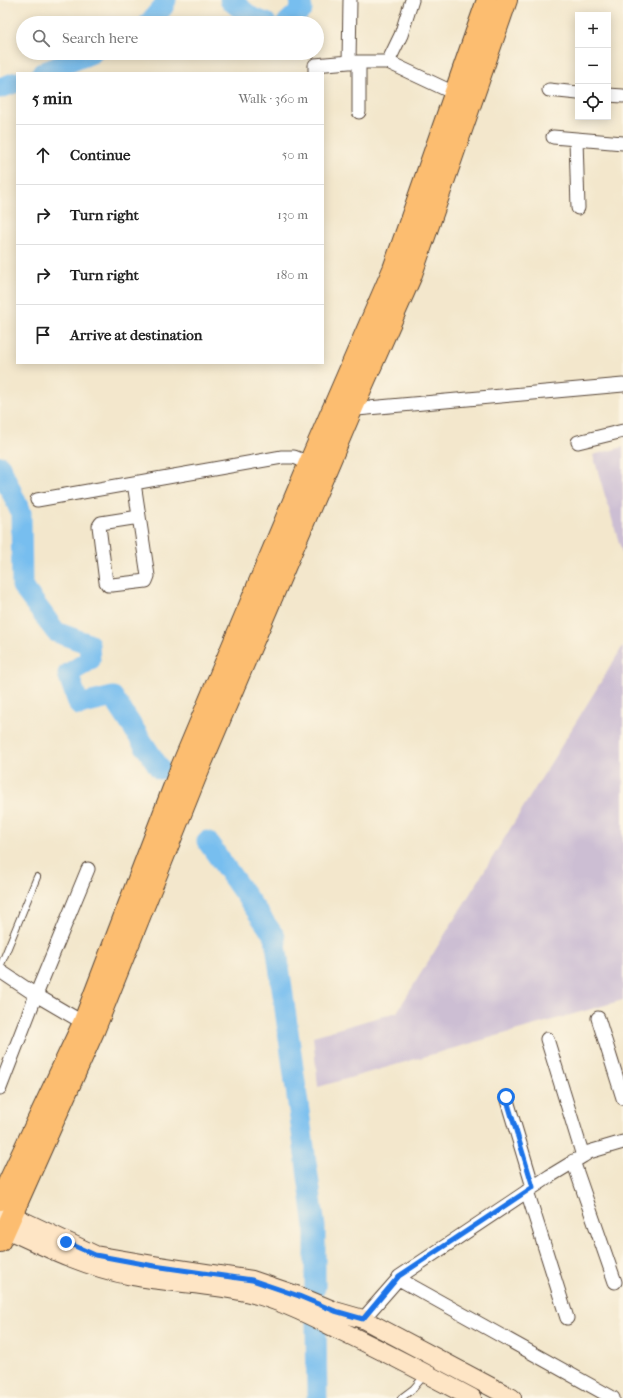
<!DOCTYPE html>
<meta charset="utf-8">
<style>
:root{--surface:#fff;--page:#f6f6f6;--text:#222;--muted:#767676;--line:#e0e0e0}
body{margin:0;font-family:"IM FELL French Canon",serif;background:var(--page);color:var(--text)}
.controls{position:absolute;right:12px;top:12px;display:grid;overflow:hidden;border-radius:0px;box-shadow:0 2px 10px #0003}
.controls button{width:36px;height:36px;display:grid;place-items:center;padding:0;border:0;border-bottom:1px solid var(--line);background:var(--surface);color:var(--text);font:20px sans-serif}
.stop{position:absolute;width:12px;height:12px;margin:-9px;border:3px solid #1a73e8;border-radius:50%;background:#fff}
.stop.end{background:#1a73e8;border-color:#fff;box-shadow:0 1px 4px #0008}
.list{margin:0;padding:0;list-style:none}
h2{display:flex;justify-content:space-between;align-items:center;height:52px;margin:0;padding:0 16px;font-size:17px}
h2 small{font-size:13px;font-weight:400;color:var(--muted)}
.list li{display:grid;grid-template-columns:26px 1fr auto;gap:12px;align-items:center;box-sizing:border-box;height:60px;padding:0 16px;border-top:1px solid var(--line)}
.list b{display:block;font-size:15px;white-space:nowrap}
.list em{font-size:13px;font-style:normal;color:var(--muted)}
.icon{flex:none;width:22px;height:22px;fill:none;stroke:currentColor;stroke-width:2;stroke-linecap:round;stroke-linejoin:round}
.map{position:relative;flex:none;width:623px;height:1398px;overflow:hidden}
.search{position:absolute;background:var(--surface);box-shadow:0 2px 10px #0003;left:16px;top:16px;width:308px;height:44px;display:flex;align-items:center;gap:10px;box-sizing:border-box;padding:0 14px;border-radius:22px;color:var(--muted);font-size:15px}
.panel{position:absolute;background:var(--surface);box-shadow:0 2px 10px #0003;left:16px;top:72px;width:308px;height:292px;border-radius:0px}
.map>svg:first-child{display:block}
</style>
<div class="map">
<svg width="623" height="1398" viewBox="0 0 623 1398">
<rect width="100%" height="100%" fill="#fcf5e5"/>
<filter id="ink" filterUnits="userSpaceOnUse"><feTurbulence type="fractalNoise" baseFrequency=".025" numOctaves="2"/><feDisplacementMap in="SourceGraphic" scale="8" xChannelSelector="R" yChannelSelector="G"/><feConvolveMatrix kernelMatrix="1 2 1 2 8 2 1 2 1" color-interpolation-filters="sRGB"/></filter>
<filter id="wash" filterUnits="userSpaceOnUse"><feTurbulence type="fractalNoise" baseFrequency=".012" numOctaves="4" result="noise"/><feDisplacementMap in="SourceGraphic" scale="16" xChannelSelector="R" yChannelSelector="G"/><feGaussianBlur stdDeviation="0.9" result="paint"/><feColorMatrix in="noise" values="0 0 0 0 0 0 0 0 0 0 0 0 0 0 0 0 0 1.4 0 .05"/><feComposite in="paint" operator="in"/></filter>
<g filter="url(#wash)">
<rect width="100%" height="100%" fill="#f3e7cc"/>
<path fill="#ccbed3" d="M623 447V556L593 455Z
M623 646V1000L318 1087 313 1036 397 1012Z"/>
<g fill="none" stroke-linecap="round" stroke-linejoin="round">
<path stroke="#77beef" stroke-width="21" d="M230 0 252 18 266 23
M149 23 163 7 166 0
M287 23 302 9 300 0
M42 73 92 53
M0 88 17 82
M0 466 21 513 22 586 56 632 89 644 90 660 68 674 79 705 113 697 160 769
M207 841 275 937 315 1227V1288
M316 1324 317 1398"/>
</g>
</g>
<g filter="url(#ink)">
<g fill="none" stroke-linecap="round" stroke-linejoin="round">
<defs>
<path id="service" d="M0 967 37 877
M401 1398 413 1389 425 1375"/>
<path id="minor" d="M349 62 350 0
M359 62V112
M388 62 401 35 412 0
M315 73V65L349 62H388L454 93
M549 90 578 93
M608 95 623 96
M553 137 623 143
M576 139 578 208
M346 410 623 385
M578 442 623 431
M134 483 148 576 146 581 112 585H108L106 582 99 526 101 523 139 517
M37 500 282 457H294L309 463
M0 971 36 995 89 1026
M598 1018 623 1098
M547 1039 583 1156
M0 1088 36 995 88 869
M506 1097 533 1187
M573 1161 615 1282
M527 1191 567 1318
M363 1319 399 1278
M613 1398 399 1279V1277L550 1176 583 1156 589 1152 623 1142"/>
<path id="secondary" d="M0 1210 95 1255 154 1265 252 1280 299 1296 335 1311 363 1319 512 1398
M0 1226C43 1246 85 1267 132 1276 175 1284 219 1284 261 1296 287 1304 311 1316 335 1328 382 1350 427 1374 472 1398"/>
<path id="primary" d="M0 1200 83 1023 181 767 309 463 393 269 487 0
M0 1242 95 1029 198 772 352 410 411 277 507 0"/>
</defs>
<use href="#service" stroke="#574638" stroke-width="8"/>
<use href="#minor" stroke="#574638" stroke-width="15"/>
<use href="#secondary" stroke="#574638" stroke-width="20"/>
<use href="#primary" stroke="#574638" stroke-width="22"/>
<use href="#service" stroke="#fff" stroke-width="6"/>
<use href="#minor" stroke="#fff" stroke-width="13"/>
<use href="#secondary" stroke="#fee5c5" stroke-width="18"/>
<use href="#primary" stroke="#fcbd6f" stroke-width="20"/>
</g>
</g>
<g fill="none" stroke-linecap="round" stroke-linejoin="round" filter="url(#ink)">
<path stroke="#1a73e8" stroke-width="5" d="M66 1242 95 1255 154 1266 252 1280 299 1296 335 1311 363 1319 399 1276 533 1187 506 1097"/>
</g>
</svg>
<div class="controls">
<button>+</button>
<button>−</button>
<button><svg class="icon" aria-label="locate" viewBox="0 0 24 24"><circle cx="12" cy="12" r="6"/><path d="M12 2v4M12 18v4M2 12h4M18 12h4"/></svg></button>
</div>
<div class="stop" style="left:506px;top:1097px"></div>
<div class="stop end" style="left:66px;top:1242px"></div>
<div class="search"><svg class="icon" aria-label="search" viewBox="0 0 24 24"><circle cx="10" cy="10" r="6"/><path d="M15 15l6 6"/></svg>Search here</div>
<section class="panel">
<h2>5 min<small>Walk · 360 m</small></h2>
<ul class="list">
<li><svg class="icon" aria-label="ahead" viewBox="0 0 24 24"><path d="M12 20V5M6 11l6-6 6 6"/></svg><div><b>Continue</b></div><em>50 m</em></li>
<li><svg class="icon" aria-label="right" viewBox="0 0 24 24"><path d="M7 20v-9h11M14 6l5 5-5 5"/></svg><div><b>Turn right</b></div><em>130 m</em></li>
<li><svg class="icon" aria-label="right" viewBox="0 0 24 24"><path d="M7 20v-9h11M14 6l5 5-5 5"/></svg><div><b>Turn right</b></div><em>180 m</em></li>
<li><svg class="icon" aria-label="arrive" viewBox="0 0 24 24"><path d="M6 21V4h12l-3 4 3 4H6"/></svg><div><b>Arrive at destination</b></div></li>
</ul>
</section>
</div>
